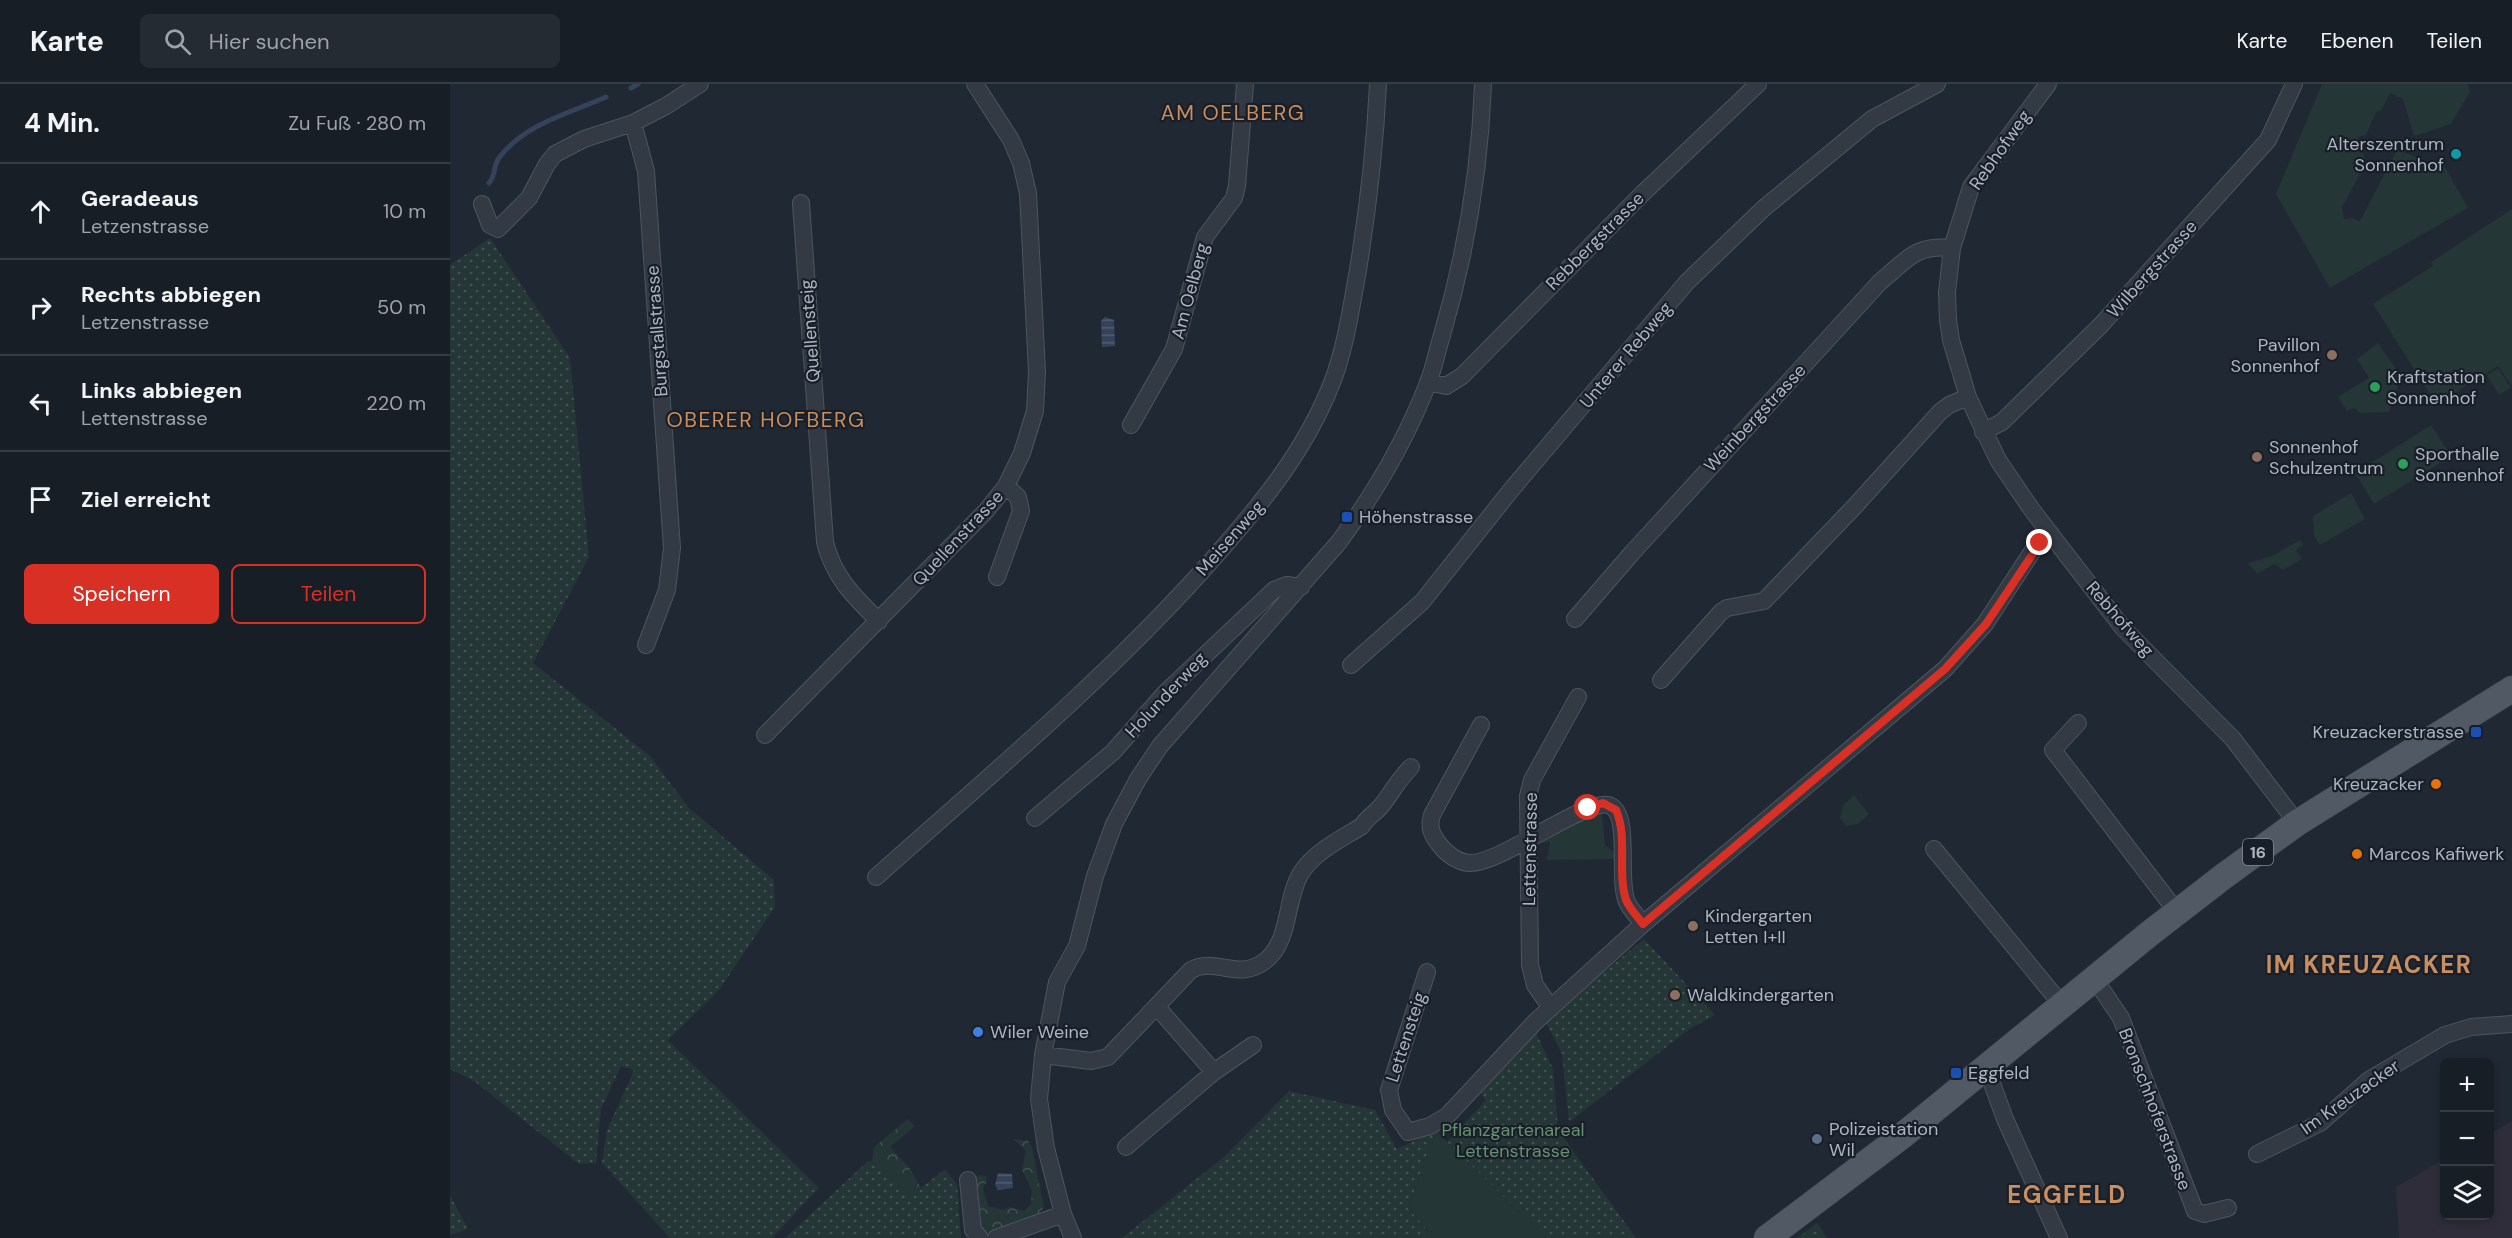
<!DOCTYPE html>
<html lang="de">
<meta charset="utf-8">
<style>
:root{--surface:#181e26;--page:#252b32;--text:#f1f3f6;--muted:#9fa2a7;--line:#363c43;--accent:#d93025}
body{margin:0;font-family:"DM Sans",sans-serif;background:var(--page);color:var(--text)}
.controls{position:absolute;right:18px;bottom:18px;display:grid;overflow:hidden;border-radius:9px;box-shadow:0 3px 9px #0003}
.controls button{width:54px;height:54px;display:grid;place-items:center;padding:0;border:0;border-bottom:2px solid var(--line);background:var(--surface);color:var(--text);font:30px sans-serif}
.stop{position:absolute;width:18px;height:18px;margin:-14px;border:4px solid #d93025;border-radius:50%;background:#fff}
.stop.end{background:#d93025;border-color:#fff;box-shadow:0 2px 6px #0008}
.list{margin:0;padding:0;list-style:none}
h2{display:flex;justify-content:space-between;align-items:center;height:78px;margin:0;padding:0 24px;font-size:26px}
h2 small{font-size:20px;font-weight:400;color:var(--muted)}
.list li{display:grid;grid-template-columns:39px 1fr auto;gap:18px;align-items:center;box-sizing:border-box;height:96px;padding:0 24px;border-top:2px solid var(--line)}
.list b{display:block;font-size:22px;white-space:nowrap}
.list p{margin:0;font-size:20px;white-space:nowrap;color:var(--muted)}
.list em{font-size:20px;font-style:normal;color:var(--muted)}
.actions{display:flex;gap:12px;padding:18px 24px}
.actions a{flex:1;padding:14px 0;border:2px solid var(--accent);border-radius:9px;text-align:center;font-size:21px;color:var(--accent)}
.actions .main{background:var(--accent);color:#fff}
.icon{flex:none;width:33px;height:33px;fill:none;stroke:currentColor;stroke-width:2;stroke-linecap:round;stroke-linejoin:round}
.map{position:relative;flex:none;width:2062px;height:1154px;overflow:hidden}
header{display:flex;align-items:center;gap:36px;box-sizing:border-box;height:84px;padding:0 30px;background:var(--surface);border-bottom:2px solid var(--line)}
header strong{font-size:28px}
nav{display:flex;gap:33px;margin-inline-start:auto;font-size:21px}
.search{width:420px;height:54px;background:var(--page);display:flex;align-items:center;gap:15px;box-sizing:border-box;padding:0 21px;border-radius:9px;color:var(--muted);font-size:22px}
main{display:flex}
aside{flex:1;background:var(--surface)}
.map>svg:first-child{display:block}
</style>
<header>
<strong>Karte</strong>
<div class="search"><svg class="icon" aria-label="search" viewBox="0 0 24 24"><circle cx="10" cy="10" r="6"/><path d="M15 15l6 6"/></svg>Hier suchen</div>
<nav><a>Karte</a><a>Ebenen</a><a>Teilen</a></nav>
</header>
<main>
<aside>
<h2>4 Min.<small>Zu Fuß · 280 m</small></h2>
<ul class="list">
<li><svg class="icon" aria-label="ahead" viewBox="0 0 24 24"><path d="M12 20V5M6 11l6-6 6 6"/></svg><div><b>Geradeaus</b><p>Letzenstrasse</p></div><em>10 m</em></li>
<li><svg class="icon" aria-label="right" viewBox="0 0 24 24"><path d="M7 20v-9h11M14 6l5 5-5 5"/></svg><div><b>Rechts abbiegen</b><p>Letzenstrasse</p></div><em>50 m</em></li>
<li><svg class="icon" aria-label="left" viewBox="0 0 24 24"><path d="M17 20v-9H6M10 6l-5 5 5 5"/></svg><div><b>Links abbiegen</b><p>Lettenstrasse</p></div><em>220 m</em></li>
<li><svg class="icon" aria-label="arrive" viewBox="0 0 24 24"><path d="M6 21V4h12l-3 4 3 4H6"/></svg><div><b>Ziel erreicht</b></div></li>
</ul>
<div class="actions"><a class="main">Speichern</a><a>Teilen</a></div>
</aside>
<div class="map">
<svg width="2062" height="1154" viewBox="0 0 2062 1154">
<defs>
<pattern id="grass-dots" width="8" height="8" patternUnits="userSpaceOnUse" patternTransform="scale(1.5)"><rect width="8" height="8" fill="#253636"/><path d="M2 2h.1M6 6h.1" fill="none" stroke="#425151" stroke-width="1.8" stroke-linecap="round"/></pattern>
<pattern id="forest-crowns" width="20" height="18" patternUnits="userSpaceOnUse" patternTransform="scale(1.5)"><rect width="20" height="18" fill="#253636"/><path d="M2 6a3 3 0 1 1 6 0M12 15a3 3 0 1 1 6 0" fill="none" stroke="#425151"/></pattern>
<pattern id="water-rules" width="6" height="5" patternUnits="userSpaceOnUse" patternTransform="scale(1.5)"><rect width="6" height="5" fill="#34435a"/><path d="M0 2.5h6" fill="none" stroke="#4f5c70"/></pattern>
</defs>
<rect width="100%" height="100%" fill="#202833"/>
<path fill="#2f2d39" d="M2062 1037V1154H1949L1946 1103 1994 1075V1132H2040V1050Z"/>
<path fill="url(#grass-dots)" d="M40 154 120 274 139 473 83 579 200 672 239 724 324 796 325 823 269 906 218 956 369 1104 322 1154H220L152 1079 157 1046 184 986 171 982 151 1025 146 1079 129 1080 24 997 0 985V181Z
M1194 855 1265 931 1241 944 1119 1038 1112 970 1095 937Z
M1084 944 1103 985 1108 1046 1186 1154H1096L997 1058 1036 1016 1027 1005Z
M839 1007 925 1026 947 1065 987 1046 958 1124 984 1154H672L774 1073Z
M422 1077 457 1108 467 1111 471 1104 495 1085 507 1100 511 1154H335L417 1078Z
M0 1111 18 1145 0 1151Z
M1367 1139 1377 1154H1347Z"/>
<path fill="url(#forest-crowns)" d="M458 1035 465 1042 440 1063 458 1082 471 1104 467 1111 457 1108 422 1077 424 1063Z
M563 1055 578 1057 582 1064 594 1123 589 1130 539 1149 527 1146 523 1095 529 1091 536 1092 537 1097 533 1104 538 1122 554 1126 558 1123 574 1127 581 1120 582 1107 572 1085 576 1067Z"/>
<path fill="#253636" d="M1872 0H2018L2020 8 2001 40 1964 52 1953 15 1940 9 1931 27 1926 28 1916 51 1908 53 1916 79 1892 123 1894 135 1902 134 1910 137 1947 66 1969 74 1972 89 1995 83 2018 124 1880 204 1826 110Z
M2062 125V302L2048 282 1986 320 1923 220 1983 182 1981 178Z
M1928 259 1951 292 1939 328 1910 329 1905 324 1897 327 1888 313 1919 294 1907 275Z
M2048 284 2061 304 2049 311 2037 291Z
M1981 341 2001 372 1924 420 1905 389Z
M1901 409 1915 435 1870 461 1864 452 1863 432Z
M1850 456 1853 461 1846 466 1852 475 1833 486 1824 480 1807 490 1798 479 1822 472Z
M1404 711 1419 730 1408 740 1396 742 1390 734 1393 721Z
M1155 727 1152 731 1155 761 1168 771V775L1097 776 1100 758 1089 759 1109 742Z
M987 1046 997 1058 1096 1154H984L958 1124Z"/>
<path fill="url(#water-rules)" d="M655 233 664 236 665 262 652 263 651 237Z
M548 1089 562 1090 563 1104 548 1106 545 1101Z"/>
<g fill="none" stroke-linecap="round" stroke-linejoin="round">
<path stroke="#34435a" stroke-width="5" d="M181 4 188 0
M39 99C46 92 43 81 49 74 74 40 120 29 156 13"/>
<defs>
<path id="street" d="M1598 0 1521 103 1502 164 1497 208 1498 236 1501 256 1518 313 1548 376 1582 426 1673 544 1783 655 1847 739
M183 39 196 87 222 464 217 506 196 561
M351 119 375 458C383 492 404 513 429 537
M32 120 40 141 48 145 79 114 97 80 105 70 134 55 183 39 216 22 250 0
M978 298 996 302 1012 292 1191 111 1308 0
M681 341 724 265 755 153 784 114 787 102 795 0
M1533 348 1552 338 1650 242 1818 56 1844 0
M547 493 571 427 568 413 556 402
M1125 535 1182 469 1430 198C1457 176 1465 160 1502 164
M901 581 972 518 1061 406 1237 198 1314 124 1422 35 1487 0
M1211 596 1271 528 1277 524 1314 517 1405 422 1490 328 1499 321 1518 313
M1628 639 1603 666 1727 828
M1031 641 982 731C978 743 982 751 989 760 996 770 1008 778 1019 779 1051 781 1140 710 1161 722 1181 733 1167 796 1177 818 1180 825 1188 833 1193 840
M315 651 536 427 556 402 572 369 585 327 587 288 578 109 571 79 561 56 525 0
M585 734 663 668 715 609 824 506 837 501 851 503
M1484 765 1612 921
M426 793C537 694 653 597 753 486 804 429 855 370 883 296 896 261 901 224 908 186 918 124 925 63 928 0
M977 888 939 1006 943 1026 958 1048 980 1042 997 1032 1085 938 1193 840 1495 585 1535 540 1584 465 1601 450
M1644 894 1671 934 1745 1127 1754 1130 1778 1124
M707 923 764 988
M1101 924 1085 901 1080 881 1078 712 1082 696 1128 613
M593 971 641 977 658 973 741 886C766 872 788 898 815 877 841 857 835 815 851 789 864 768 891 755 912 742 917 733 926 729 932 721 942 708 949 695 961 683
M1536 983 1555 1035 1609 1154
M676 1063 764 988 803 961
M1807 1070 1870 1039 1919 996 1995 951 2021 943 2062 940
M518 1096 523 1146 530 1154
M546 1154 613 1130
M623 1154 613 1130 596 1064 589 1015 593 971 607 898 627 862 645 792 664 740 688 695 710 662 889 458C924 410 956 356 978 299 984 284 987 267 992 251 1016 169 1030 85 1033 0"/>
<path id="primary" d="M1317 1154 1452 1052 1699 850 1774 792 1847 739 2062 605"/>
</defs>
<use href="#street" stroke="#4d555f" stroke-width="18"/>
<use href="#primary" stroke="#3c434e" stroke-width="27"/>
<use href="#street" stroke="#333a44" stroke-width="16"/>
<use href="#primary" stroke="#515964" stroke-width="26"/>
</g>
<g fill="none" stroke-linecap="round" stroke-linejoin="round">
<path stroke="#d93025" stroke-width="8" d="M1138 724 1153 719 1166 726C1178 753 1167 787 1176 816 1179 824 1188 833 1193 840L1495 585 1536 540 1590 459"/>
</g>
<circle fill="#0f9aa8" stroke="#191f28" stroke-width="2" cx="2006" cy="70" r="6"/>
<g fill="#8d6e63" stroke="#191f28" stroke-width="2">
<circle cx="1882" cy="271" r="6"/>
<circle cx="1807" cy="373" r="6"/>
<circle cx="1243" cy="842" r="6"/>
<circle cx="1225" cy="911" r="6"/>
</g>
<g fill="#2e9e5b" stroke="#191f28" stroke-width="2">
<circle cx="1925" cy="303" r="6"/>
<circle cx="1953" cy="380" r="6"/>
</g>
<g fill="#1a4fb4" stroke="#191f28" stroke-width="2">
<rect x="891" y="427" width="12" height="12" rx="3"/>
<rect x="2020" y="642" width="12" height="12" rx="3"/>
<rect x="1500" y="983" width="12" height="12" rx="3"/>
</g>
<g fill="#e8710a" stroke="#191f28" stroke-width="2">
<circle cx="1986" cy="700" r="6"/>
<circle cx="1907" cy="770" r="6"/>
</g>
<circle fill="#3f7fe0" stroke="#191f28" stroke-width="2" cx="528" cy="948" r="6"/>
<circle fill="#5c6f8a" stroke="#191f28" stroke-width="2" cx="1367" cy="1055" r="6"/>
<g text-anchor="middle" dominant-baseline="central" stroke-width="4.5" stroke-linejoin="round" paint-order="stroke">
<rect fill="#191f28" stroke="#818893" stroke-width="1.5" x="1793" y="755" width="30" height="26" rx="4.5"/>
<g font-size="16" font-weight="bold" fill="#adb5c1">
<text x="1808" y="768">16</text>
</g>
<g font-size="18" fill="#adb5c1" stroke="#191f28" text-anchor="start">
<text x="1994" y="60" text-anchor="end">Alterszentrum<tspan x="1994" dy="21">Sonnenhof</tspan></text>
<text x="1870" y="261" text-anchor="end">Pavillon<tspan x="1870" dy="21">Sonnenhof</tspan></text>
<text x="1937" y="293">Kraftstation<tspan x="1937" dy="21">Sonnenhof</tspan></text>
<text x="1819" y="363">Sonnenhof<tspan x="1819" dy="21">Schulzentrum</tspan></text>
<text x="1965" y="370">Sporthalle<tspan x="1965" dy="21">Sonnenhof</tspan></text>
<text x="909" y="433">Höhenstrasse</text>
<text x="2014" y="648" text-anchor="end">Kreuzackerstrasse</text>
<text x="1974" y="700" text-anchor="end">Kreuzacker</text>
<text x="1919" y="770">Marcos Kafiwerk</text>
<text x="1255" y="832">Kindergarten<tspan x="1255" dy="21">Letten I+II</tspan></text>
<text x="1237" y="911">Waldkindergarten</text>
<text x="540" y="948">Wiler Weine</text>
<text x="1518" y="989">Eggfeld</text>
<text x="1379" y="1045">Polizeistation<tspan x="1379" dy="21">Wil</tspan></text>
</g>
<g font-size="18" fill="#adb5c1" stroke="#191f28">
<text transform="translate(1550 66) rotate(-55)">Rebhofweg</text>
<text transform="translate(1145 157) rotate(-45)">Rebbergstrasse</text>
<text transform="translate(1702 185) rotate(-48)">Wilbergstrasse</text>
<text transform="translate(740 207) rotate(-75)">Am Oelberg</text>
<text transform="translate(207 247) rotate(-94)">Burgstallstrasse</text>
<text transform="translate(360 247) rotate(-94)">Quellensteig</text>
<text transform="translate(1176 271) rotate(-50)">Unterer Rebweg</text>
<text transform="translate(1305 334) rotate(-47)">Weinbergstrasse</text>
<text transform="translate(508 454) rotate(-47)">Quellenstrasse</text>
<text transform="translate(780 454) rotate(-49)">Meisenweg</text>
<text transform="translate(1670 535) rotate(49)">Rebhofweg</text>
<text transform="translate(716 611) rotate(-47)">Holunderweg</text>
<text transform="translate(1080 765) rotate(-89)">Lettenstrasse</text>
<text transform="translate(956 953) rotate(-72)">Lettensteig</text>
<text transform="translate(1900 1013) rotate(-35)">Im Kreuzacker</text>
<text transform="translate(1705 1025) rotate(69)">Bronschhoferstrasse</text>
</g>
<g font-size="18" fill="#669070" stroke="#191f28">
<text x="1063" y="1046">Pflanzgartenareal<tspan x="1063" dy="21">Lettenstrasse</tspan></text>
</g>
<g font-size="21" letter-spacing="1.5" fill="#cb8e5e" stroke="#191f28">
<text x="783" y="29">AM OELBERG</text>
<text x="316" y="336">OBERER HOFBERG</text>
</g>
<g font-size="24" font-weight="bold" letter-spacing="1.5" fill="#cb8e5e" stroke="#191f28">
<text x="1919" y="880">IM KREUZACKER</text>
<text x="1617" y="1110">EGGFELD</text>
</g>
</g>
</svg>
<div class="controls">
<button>+</button>
<button>−</button>
<button><svg class="icon" aria-label="layers" viewBox="0 0 24 24"><path d="M12 4l9 5-9 5-9-5zM3 14l9 5 9-5"/></svg></button>
</div>
<div class="stop" style="left:1138px;top:724px"></div>
<div class="stop end" style="left:1590px;top:459px"></div>
</div>
</main>
